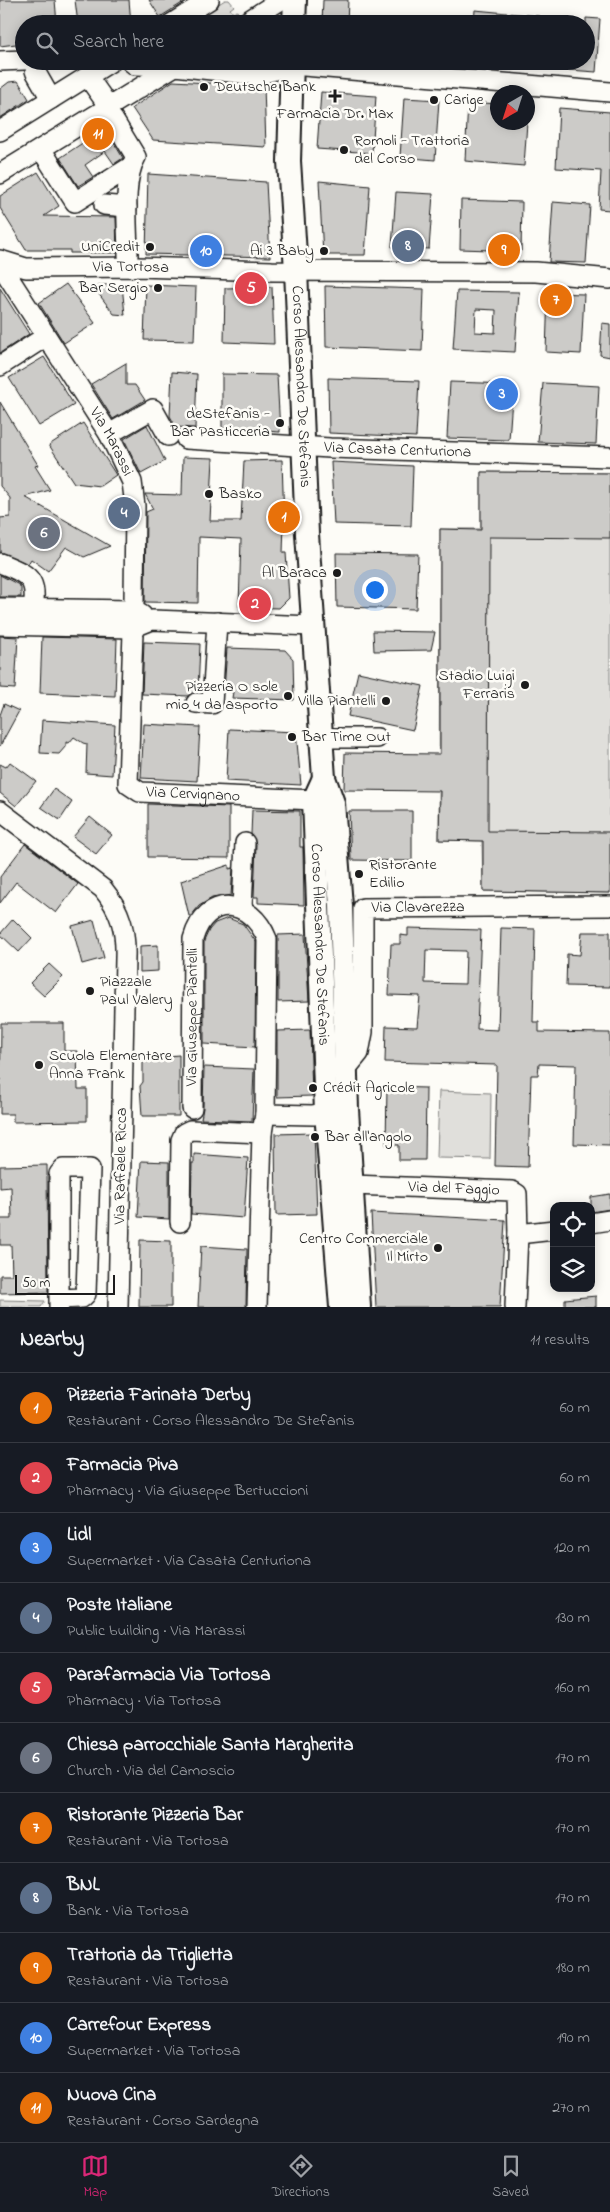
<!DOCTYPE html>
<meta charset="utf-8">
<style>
:root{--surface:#171b24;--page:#20242c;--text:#f1f3f6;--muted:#9ea1a6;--line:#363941;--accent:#db2777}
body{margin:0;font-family:"Indie Flower",sans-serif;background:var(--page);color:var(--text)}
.controls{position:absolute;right:15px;bottom:15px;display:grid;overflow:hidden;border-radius:10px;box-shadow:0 2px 12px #0003}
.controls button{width:45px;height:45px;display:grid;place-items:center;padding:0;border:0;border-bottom:1px solid var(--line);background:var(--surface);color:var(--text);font:25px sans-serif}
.compass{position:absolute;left:490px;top:85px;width:45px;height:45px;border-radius:50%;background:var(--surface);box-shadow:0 2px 12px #0003;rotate:219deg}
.scale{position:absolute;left:15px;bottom:12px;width:100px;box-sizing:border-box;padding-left:5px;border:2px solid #1c1c1c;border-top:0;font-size:14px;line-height:18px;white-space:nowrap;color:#1c1c1c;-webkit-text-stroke:4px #fdfcf7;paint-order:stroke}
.you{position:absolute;left:374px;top:589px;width:18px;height:18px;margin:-12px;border:4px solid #fff;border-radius:50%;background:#1a73e8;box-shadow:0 0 0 8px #1a73e833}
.badge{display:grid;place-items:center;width:32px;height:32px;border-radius:50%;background:var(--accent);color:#fff;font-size:16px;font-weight:700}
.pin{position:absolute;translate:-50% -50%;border:2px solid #fff;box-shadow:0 1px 5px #0006}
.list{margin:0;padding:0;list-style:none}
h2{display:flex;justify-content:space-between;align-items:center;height:65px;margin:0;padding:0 20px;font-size:21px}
h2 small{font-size:16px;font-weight:400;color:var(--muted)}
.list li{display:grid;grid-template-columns:32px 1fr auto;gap:15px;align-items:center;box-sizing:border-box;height:70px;padding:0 20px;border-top:1px solid var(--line)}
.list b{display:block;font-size:19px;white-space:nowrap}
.list p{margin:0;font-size:16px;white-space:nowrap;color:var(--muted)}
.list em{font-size:16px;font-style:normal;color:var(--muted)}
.icon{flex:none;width:28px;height:28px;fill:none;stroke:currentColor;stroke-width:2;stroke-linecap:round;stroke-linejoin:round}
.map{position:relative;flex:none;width:610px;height:1307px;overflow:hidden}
.search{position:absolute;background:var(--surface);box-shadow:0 2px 12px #0003;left:15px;right:15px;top:15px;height:55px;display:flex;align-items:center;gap:12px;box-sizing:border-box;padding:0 18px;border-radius:28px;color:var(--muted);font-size:19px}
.sheet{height:835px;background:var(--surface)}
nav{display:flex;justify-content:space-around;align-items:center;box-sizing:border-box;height:70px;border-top:1px solid var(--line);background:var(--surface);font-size:14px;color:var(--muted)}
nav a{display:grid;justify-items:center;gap:2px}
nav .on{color:var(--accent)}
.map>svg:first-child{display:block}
</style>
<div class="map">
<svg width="610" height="1307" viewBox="0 0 610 1307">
<rect width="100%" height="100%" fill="#fdfcf7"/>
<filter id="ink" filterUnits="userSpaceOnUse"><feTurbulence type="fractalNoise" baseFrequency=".02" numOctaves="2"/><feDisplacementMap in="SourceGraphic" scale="10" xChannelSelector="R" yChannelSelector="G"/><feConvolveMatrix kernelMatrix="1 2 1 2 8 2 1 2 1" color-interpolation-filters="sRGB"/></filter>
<g filter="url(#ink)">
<path fill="#e0dfdb" stroke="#7e7e7c" d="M225 0H229L234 6 230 9 233 13 237 11 240 15 225 24H187Z
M481 472 610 473V893L483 891 482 841 439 840 440 529H481Z
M439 1091 491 1093 490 1159 437 1158Z
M0 1300 45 1301 41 1307H0Z"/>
<path fill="#cccbc8" stroke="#1c1c1c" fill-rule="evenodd" d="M0 0H55L57 24H24V43L0 46Z
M75 0H129L131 24H78Z
M149 0H187L160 17Z
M323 0H348L347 24H322Z
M475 10 539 16 538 24H474Z
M586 18 600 19 596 72 556 69 557 61H586Z
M18 81 29 99 0 118V89L9 82Z
M173 81 264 86 266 147 153 140 132 108Z
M321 92 376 96 372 153 317 149Z
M404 98 439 100 435 160 400 157Z
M468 102 498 104V122H527L524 166 465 161Z
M559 108 610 112V210L599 209 601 171 556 168Z
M105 128 123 158 114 164 105 151 85 165 93 177 78 186 60 158Z
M38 172 59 206 44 216 116 217 117 253H70V250H26L0 208V196Z
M148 174 266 182 270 257 146 254Z
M319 181 370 186 365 255H323Z
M396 192 433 194 429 249 392 247Z
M461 200 522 202 521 251 460 249Z
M553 202 590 205 586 263 549 262Z
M66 284 95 323 64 343 39 303Z
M98 285H122L125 315 114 314 98 293Z
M146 285 196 287 194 341 144 340Z
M325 286 424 289 422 351 326 347Z
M272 287 274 344 224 342 225 288Z
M0 288 29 334 0 353Z
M457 291 519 292 515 352 453 349ZM476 309 496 310 495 333 475 332Z
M548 293 584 294 581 354 546 352Z
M602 323 610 324V357L600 355Z
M44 357 74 405 39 426 9 378Z
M126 363V385H135L145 400 113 419 91 384Z
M172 372 197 374 195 428 176 427 170 416Z
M222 374 277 375 280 432 222 428Z
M328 378 419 381 416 437 329 433Z
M450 382 513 384 509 440 447 438Z
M543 383 599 386 596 444 538 442Z
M0 402 38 465 35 466 50 490 25 497 110 546 84 557 66 547 48 571 31 559 28 564 0 552V518L10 517V498L0 486Z
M83 423 116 475 100 486 74 483 49 445Z
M147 425 165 461 141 474 124 439Z
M183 457 213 458 210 521H241L244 461 282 460 284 522 283 553H286L289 598 279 608 239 607 241 539 199 537 198 603 145 602 146 512 153 509 145 494 182 495Z
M331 462 413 466 411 526 334 524Z
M481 472 610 473V538L489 537 488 831 610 832V893L483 891V841L439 840 440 791 344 790 345 753 440 754V529L481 530Z
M336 553 418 554 416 609 337 607Z
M0 575 19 585 21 588V597H0Z
M373 631 435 632 431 650 374 651Z
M0 636 18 637 15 689 0 688Z
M42 637 117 639 115 696 40 693Z
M144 642 200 644 198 692 188 696 142 694Z
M227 648 285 650 293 659 294 700 232 698 233 692 224 691Z
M358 672 423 686 413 730 348 716Z
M4 704 19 711 0 746V715Z
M42 720 115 725 112 775 86 773 87 744 83 743 74 737 69 743 66 742V746L59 754 40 753Z
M144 724 200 727 197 781 141 778Z
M229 729 296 732 301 785 226 781Z
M10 762 36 781 16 806 0 793V764L6 767Z
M54 789 72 802 60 820 41 807Z
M148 804 229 807V858L148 857Z
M252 810 300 811V847H303L304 905 258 903V897H254L256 844 251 834Z
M349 811H412V861L351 860Z
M90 817 112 835 96 854 73 837Z
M25 844 78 884 56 913 16 882 0 903V877Z
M229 865V869L233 868 231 895 212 898 199 906 191 916H189L181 881Z
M228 918 243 924 256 942 255 1047 204 1044V941L209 930 215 923Z
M13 919 32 938 19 952 0 934Z
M94 920 104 958 82 964 72 926Z
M408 928 481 930 477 1029 498 1030 501 928 535 929 533 1022H539V1032L610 1033V1145L574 1144 576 1065 539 1064 538 1075H531L528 1167 495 1166 497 1065 385 1062 386 1026 417 1027 420 996 389 995 391 944H400V935L408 936ZM426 950 466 951 465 984 425 983Z
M582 932H610V987L566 986 567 954 580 955Z
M305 934 309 1001 278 1002V935Z
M158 945V971L140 972V946Z
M49 964 63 977 44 996 30 983Z
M1 1023H64V1051H77L78 1089H87V1121L13 1122V1114H0Z
M310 1030 312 1096 277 1097V1031Z
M179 1055V1116H142L140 1086 143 1082V1058Z
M204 1067 254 1069 252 1121 201 1119 203 1108Z
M387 1087 426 1088 425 1160H399V1145H386Z
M314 1133 317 1214 276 1215 275 1134Z
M194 1154 248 1158 244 1218 191 1214 192 1163H194Z
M141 1161 169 1162V1219L138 1217Z
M47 1165 48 1292 0 1293V1275H12L11 1245H0V1219H12L11 1187 0 1188V1166Z
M610 1194V1209L591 1212V1197Z
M371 1213 505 1220 500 1307H376Z
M140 1240 171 1241V1307H139Z
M201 1246 247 1249 246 1307H198Z
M596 1296V1307H565V1299Z"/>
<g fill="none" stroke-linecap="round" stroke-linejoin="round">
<defs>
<g id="minor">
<path d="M171 24 209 0"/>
<path d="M243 24 281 0"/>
<path d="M0 61 24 60"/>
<path d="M130 61 135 65 175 66 257 75 292 65 610 92"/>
<path d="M35 71 51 99"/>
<path d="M88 77 109 107"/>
<path d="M113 119 136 157C122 180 128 229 128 256"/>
<path d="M0 131 112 61"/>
<path d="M41 149 75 202 130 167"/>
<path d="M0 174 175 66"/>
<path d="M104 205 127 207"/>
<path id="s1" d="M0 260 26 268 137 267 272 271 536 272 610 279"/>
<path id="s2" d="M0 264 109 434 132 482 135 506 134 601 128 784 140 792 314 800"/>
<path d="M0 366 45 337"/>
<path d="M109 434 153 409 168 436"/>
<path id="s3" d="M186 439 330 448 610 457"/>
<path d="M0 563C36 577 37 581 32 620"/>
<path d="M0 608 133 610 142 615"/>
<path d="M0 625 132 628 152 620 313 626"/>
<path d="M196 703 212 704 217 622"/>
<path d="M321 738H377"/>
<path d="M0 811 103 889C121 911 126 931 125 958L118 1307"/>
<path d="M242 908 245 843"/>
<path id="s4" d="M346 1069 359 1053 363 1032V908L610 906"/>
<path id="s5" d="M192 1108 193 939C206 893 251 898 267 939L265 1114 313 1115 338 1111"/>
<path id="s6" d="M352 1185 512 1191 517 1194 518 1234 515 1307"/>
<path d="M180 1222 181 1140 184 1133 190 1130 262 1133"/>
<path d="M591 1223 610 1220"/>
<path d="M518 1234 554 1230"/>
<path d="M59 1307V1174L63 1169H90L86 1294 82 1298 59 1299"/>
<path d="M257 1307 262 1133 265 1114"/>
</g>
<g id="major">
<path d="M294 24 295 0"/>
<path id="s7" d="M292 61 289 161 296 270 307 534 324 778 333 803 341 906 347 1109 359 1307"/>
<path id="s8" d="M324 778 314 800 326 1112 341 1307"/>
</g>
</defs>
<use href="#minor" stroke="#1c1c1c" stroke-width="22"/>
<use href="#major" stroke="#1c1c1c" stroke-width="26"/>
<use href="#minor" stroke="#fdfcf7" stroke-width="19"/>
<use href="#major" stroke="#fdfcf7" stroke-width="22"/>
</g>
</g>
<g fill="#1c1c1c" stroke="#fdfcf7" stroke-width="2">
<circle cx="204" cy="87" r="5"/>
<path d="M332.5 88.5h5v5h5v5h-5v5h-5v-5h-5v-5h5z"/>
<circle cx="434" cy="100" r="5"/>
<circle cx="344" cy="150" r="5"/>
<circle cx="150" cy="247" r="5"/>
<circle cx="324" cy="251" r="5"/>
<circle cx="158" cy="288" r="5"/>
<circle cx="280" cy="423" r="5"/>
<circle cx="209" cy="494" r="5"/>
<circle cx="337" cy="573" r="5"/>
<circle cx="525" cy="685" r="5"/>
<circle cx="288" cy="696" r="5"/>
<circle cx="386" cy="701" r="5"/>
<circle cx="292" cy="737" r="5"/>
<circle cx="359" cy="874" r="5"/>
<circle cx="90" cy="991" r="5"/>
<circle cx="39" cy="1065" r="5"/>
<circle cx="313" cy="1088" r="5"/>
<circle cx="315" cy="1137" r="5"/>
<circle cx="438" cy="1248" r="5"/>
</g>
<g text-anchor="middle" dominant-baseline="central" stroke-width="5" stroke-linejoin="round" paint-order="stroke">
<g font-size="16" fill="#1c1c1c" stroke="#fdfcf7" text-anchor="start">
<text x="214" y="87">Deutsche Bank</text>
<text x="444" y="100">Carige</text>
<text x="335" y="114" text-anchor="middle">Farmacia Dr. Max</text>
<text x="354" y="141">Romoli - Trattoria<tspan x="354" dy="18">del Corso</tspan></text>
<text x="140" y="247" text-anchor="end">UniCredit</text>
<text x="314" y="251" text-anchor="end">Ai 3 Baby</text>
<text x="148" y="288" text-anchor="end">Bar Sergio</text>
<text x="270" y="414" text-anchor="end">deStefanis -<tspan x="270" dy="18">Bar Pasticceria</tspan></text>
<text x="219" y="494">Basko</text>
<text x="327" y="573" text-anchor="end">Al Baraca</text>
<text x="515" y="676" text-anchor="end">Stadio Luigi<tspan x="515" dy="18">Ferraris</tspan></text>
<text x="278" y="687" text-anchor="end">Pizzeria O sole<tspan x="278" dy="18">mio 4 da asporto</tspan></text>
<text x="376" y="701" text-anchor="end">Villa Piantelli</text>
<text x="302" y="737">Bar Time Out</text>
<text x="369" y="865">Ristorante<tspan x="369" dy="18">Edilio</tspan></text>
<text x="100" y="982">Piazzale<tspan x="100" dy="18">Paul Valery</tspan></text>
<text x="49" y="1056">Scuola Elementare<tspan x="49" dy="18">Anna Frank</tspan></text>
<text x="323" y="1088">Crédit Agricole</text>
<text x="325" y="1137">Bar all'angolo</text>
<text x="428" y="1239" text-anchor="end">Centro Commerciale<tspan x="428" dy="18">Il Mirto</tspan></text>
</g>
<g font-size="16" fill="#1c1c1c" stroke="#fdfcf7">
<text stroke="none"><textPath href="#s1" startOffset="132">Via Tortosa</textPath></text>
<text stroke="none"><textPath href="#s7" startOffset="326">Corso Alessandro De Stefanis</textPath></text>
<text stroke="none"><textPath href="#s2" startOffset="210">Via Marassi</textPath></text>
<text stroke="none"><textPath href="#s3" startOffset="212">Via Casata Centuriona</textPath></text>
<text stroke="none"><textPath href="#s2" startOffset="625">Via Cervignano</textPath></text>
<text stroke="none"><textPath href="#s4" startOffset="221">Via Clavarezza</textPath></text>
<text stroke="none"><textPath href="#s8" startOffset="169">Corso Alessandro De Stefanis</textPath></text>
<text stroke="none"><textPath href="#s5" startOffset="91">Via Giuseppe Piantelli</textPath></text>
<text transform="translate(121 1166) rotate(-89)">Via Raffaele Ricca</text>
<text stroke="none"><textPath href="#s6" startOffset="102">Via del Faggio</textPath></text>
</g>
</g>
</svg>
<div class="controls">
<button><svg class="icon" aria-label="locate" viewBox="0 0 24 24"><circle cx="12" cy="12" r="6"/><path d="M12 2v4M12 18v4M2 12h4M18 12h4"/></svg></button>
<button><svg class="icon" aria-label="layers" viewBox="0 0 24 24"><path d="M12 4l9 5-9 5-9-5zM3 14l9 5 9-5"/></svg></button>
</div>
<svg class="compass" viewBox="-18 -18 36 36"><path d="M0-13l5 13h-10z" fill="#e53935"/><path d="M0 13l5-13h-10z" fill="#9ea1a6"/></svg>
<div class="scale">50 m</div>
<div class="you"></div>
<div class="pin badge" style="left:284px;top:517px;background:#e8710a">1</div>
<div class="pin badge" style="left:255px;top:604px;background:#e0444e">2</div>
<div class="pin badge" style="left:502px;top:394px;background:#3f7fe0">3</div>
<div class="pin badge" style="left:124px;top:513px;background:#5c6f8a">4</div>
<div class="pin badge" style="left:251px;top:288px;background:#e0444e">5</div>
<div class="pin badge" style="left:44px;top:533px;background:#6b7280">6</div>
<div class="pin badge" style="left:556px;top:300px;background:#e8710a">7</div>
<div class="pin badge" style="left:408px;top:246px;background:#5c6f8a">8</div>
<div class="pin badge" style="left:504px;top:250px;background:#e8710a">9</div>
<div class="pin badge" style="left:206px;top:251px;background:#3f7fe0">10</div>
<div class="pin badge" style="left:98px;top:134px;background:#e8710a">11</div>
<div class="search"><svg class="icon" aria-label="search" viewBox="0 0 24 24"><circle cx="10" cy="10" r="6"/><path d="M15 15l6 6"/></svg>Search here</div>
</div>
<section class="sheet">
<h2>Nearby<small>11 results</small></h2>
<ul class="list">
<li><span class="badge" style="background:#e8710a">1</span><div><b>Pizzeria Farinata Derby</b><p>Restaurant · Corso Alessandro De Stefanis</p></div><em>60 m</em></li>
<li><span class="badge" style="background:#e0444e">2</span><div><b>Farmacia Piva</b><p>Pharmacy · Via Giuseppe Bertuccioni</p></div><em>60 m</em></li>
<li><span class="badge" style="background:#3f7fe0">3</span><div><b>Lidl</b><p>Supermarket · Via Casata Centuriona</p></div><em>120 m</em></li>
<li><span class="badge" style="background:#5c6f8a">4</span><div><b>Poste Italiane</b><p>Public building · Via Marassi</p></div><em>130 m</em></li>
<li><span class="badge" style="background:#e0444e">5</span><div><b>Parafarmacia Via Tortosa</b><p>Pharmacy · Via Tortosa</p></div><em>160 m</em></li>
<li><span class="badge" style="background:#6b7280">6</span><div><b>Chiesa parrocchiale Santa Margherita</b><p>Church · Via del Camoscio</p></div><em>170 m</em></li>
<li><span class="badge" style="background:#e8710a">7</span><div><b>Ristorante Pizzeria Bar</b><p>Restaurant · Via Tortosa</p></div><em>170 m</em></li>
<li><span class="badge" style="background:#5c6f8a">8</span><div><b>BNL</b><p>Bank · Via Tortosa</p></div><em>170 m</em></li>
<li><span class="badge" style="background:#e8710a">9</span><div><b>Trattoria da Triglietta</b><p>Restaurant · Via Tortosa</p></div><em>180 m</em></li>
<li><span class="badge" style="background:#3f7fe0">10</span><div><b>Carrefour Express</b><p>Supermarket · Via Tortosa</p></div><em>190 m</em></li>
<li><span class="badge" style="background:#e8710a">11</span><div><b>Nuova Cina</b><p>Restaurant · Corso Sardegna</p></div><em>270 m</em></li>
</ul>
</section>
<nav>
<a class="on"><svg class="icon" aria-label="map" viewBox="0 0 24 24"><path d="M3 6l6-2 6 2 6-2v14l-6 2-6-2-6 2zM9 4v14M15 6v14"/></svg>Map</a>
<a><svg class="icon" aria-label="directions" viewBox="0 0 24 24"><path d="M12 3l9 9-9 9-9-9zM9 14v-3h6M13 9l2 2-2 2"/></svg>Directions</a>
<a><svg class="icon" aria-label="saved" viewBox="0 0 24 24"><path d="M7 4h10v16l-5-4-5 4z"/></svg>Saved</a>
</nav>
